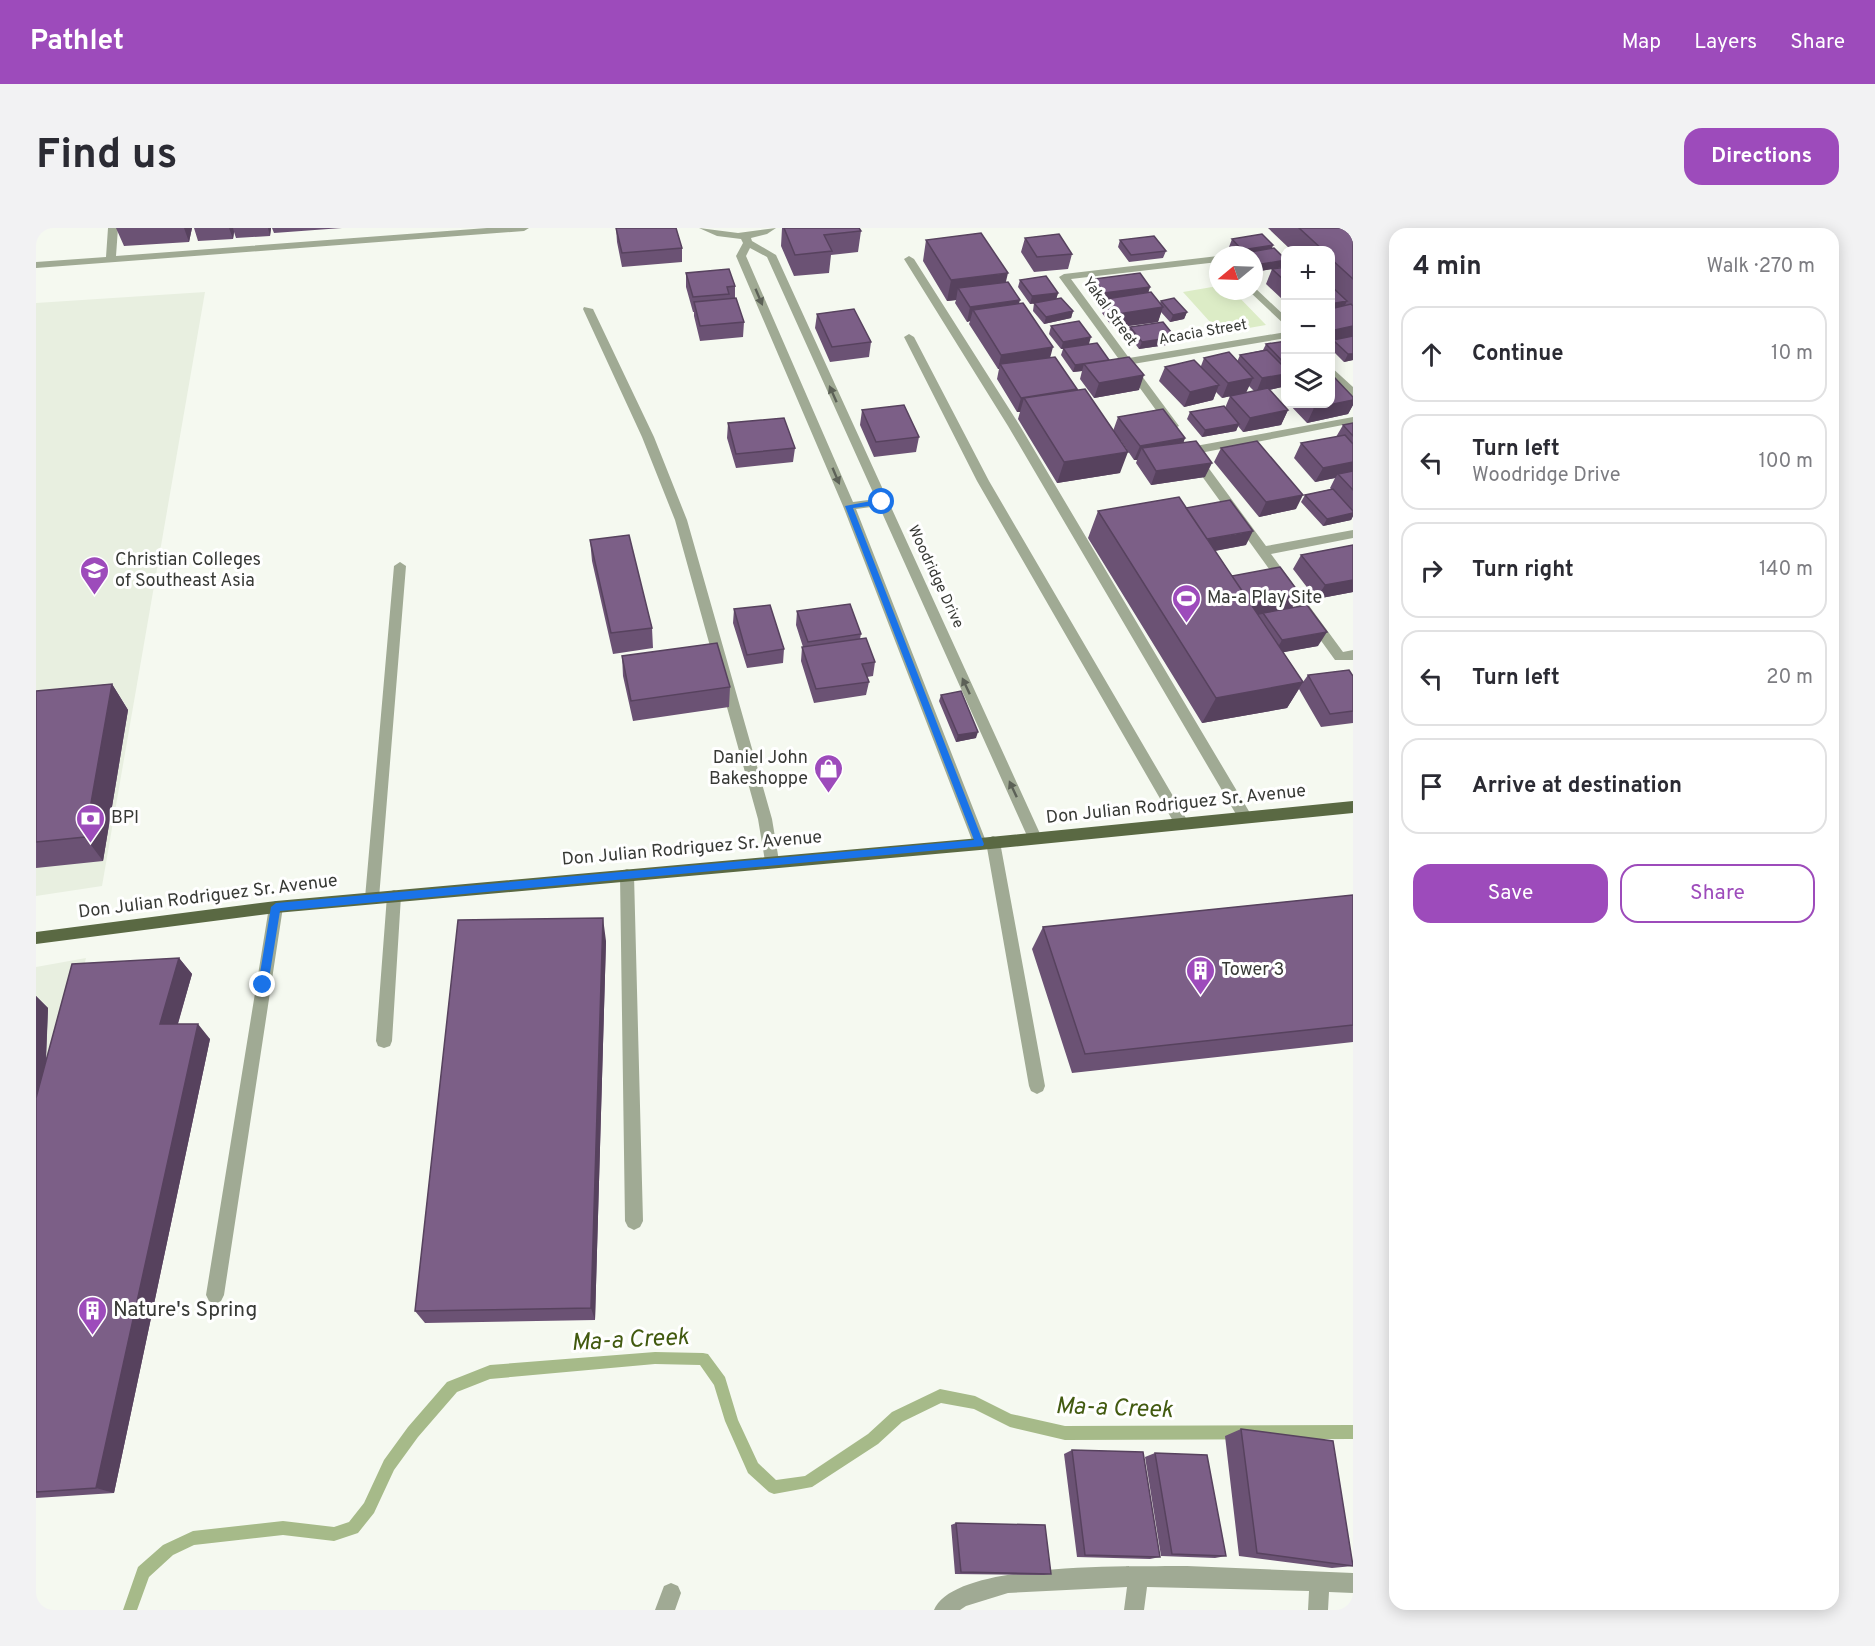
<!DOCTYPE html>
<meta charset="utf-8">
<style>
:root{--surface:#fff;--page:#f2f2f3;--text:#2b2b33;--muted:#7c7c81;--line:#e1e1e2;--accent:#9d4bbb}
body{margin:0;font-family:Overpass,sans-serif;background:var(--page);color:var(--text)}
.controls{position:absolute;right:18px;top:18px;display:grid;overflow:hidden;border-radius:12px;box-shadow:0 3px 15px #0003}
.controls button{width:54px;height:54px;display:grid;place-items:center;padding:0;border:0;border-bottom:2px solid var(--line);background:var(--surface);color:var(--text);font:30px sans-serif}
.compass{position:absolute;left:1173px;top:18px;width:54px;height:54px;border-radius:50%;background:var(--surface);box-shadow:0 3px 15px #0003;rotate:251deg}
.stop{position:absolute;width:18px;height:18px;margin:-14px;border:4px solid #1a73e8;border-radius:50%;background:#fff}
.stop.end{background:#1a73e8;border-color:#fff;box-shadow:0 2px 6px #0008}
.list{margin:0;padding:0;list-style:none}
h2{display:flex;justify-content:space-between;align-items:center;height:78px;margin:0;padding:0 24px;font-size:26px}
h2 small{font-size:20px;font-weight:400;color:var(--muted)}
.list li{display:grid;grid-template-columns:39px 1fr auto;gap:18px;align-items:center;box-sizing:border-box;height:96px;margin:0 12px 12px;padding:0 12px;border:2px solid var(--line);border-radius:18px}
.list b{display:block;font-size:22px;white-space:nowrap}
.list p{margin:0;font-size:20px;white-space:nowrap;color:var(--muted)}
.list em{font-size:20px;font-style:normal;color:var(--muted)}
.actions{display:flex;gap:12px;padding:18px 24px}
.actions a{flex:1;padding:14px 0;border:2px solid var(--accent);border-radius:18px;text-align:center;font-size:21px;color:var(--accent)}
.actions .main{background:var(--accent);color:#fff}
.icon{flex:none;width:33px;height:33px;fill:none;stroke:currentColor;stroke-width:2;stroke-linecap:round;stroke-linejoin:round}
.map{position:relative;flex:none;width:1317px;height:1382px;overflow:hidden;border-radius:18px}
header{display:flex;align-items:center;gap:36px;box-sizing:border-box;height:84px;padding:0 30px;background:var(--accent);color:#fff}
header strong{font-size:28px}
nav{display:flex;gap:33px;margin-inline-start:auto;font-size:21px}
.intro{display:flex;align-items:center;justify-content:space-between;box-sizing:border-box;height:144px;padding:0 36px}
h1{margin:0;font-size:42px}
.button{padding:15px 27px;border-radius:18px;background:var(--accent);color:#fff;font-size:21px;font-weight:700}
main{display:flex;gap:36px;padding:0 36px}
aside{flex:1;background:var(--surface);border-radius:18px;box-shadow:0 3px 15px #0003}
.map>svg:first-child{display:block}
</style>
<header>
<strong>Pathlet</strong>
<nav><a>Map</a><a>Layers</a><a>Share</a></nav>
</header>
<div class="intro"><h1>Find us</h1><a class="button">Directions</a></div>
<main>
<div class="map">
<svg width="1317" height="1382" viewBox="0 0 1317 1382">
<rect width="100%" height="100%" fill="#f5f9f0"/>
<path fill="#e8efe0" d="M169 64 66 658 0 668V75Z
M50 730 0 930V739Z"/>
<path fill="#dcecc6" d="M1182 58V63H1197L1230 97 1184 105 1147 64Z"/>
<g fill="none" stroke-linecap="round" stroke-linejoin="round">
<path fill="#a6ba89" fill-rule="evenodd" d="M619 1124 667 1125 672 1126 689 1149 702 1192 722 1235 740 1252 769 1248 832 1206 856 1184 904 1161 939 1168 975 1186 1029 1198 1317 1197V1211L1029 1212 974 1199 938 1181 905 1175 866 1194 842 1216 776 1259 738 1266 733 1264 712 1245 689 1193 678 1157 664 1137 619 1136 454 1151 421 1164 382 1209 358 1242 338 1285 322 1305 298 1313 247 1307 158 1317 137 1327 113 1349 101 1382H87L102 1339 127 1317 157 1303 247 1293 298 1299 313 1294 328 1275 348 1232 372 1199 411 1154 454 1137Z"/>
<path fill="#a0aa94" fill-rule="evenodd" d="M873 28 878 31 984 198 1214 585 1216 589 1214 593H1204L972 198 868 31Z
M548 79 557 81 618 209 651 292 736 591 743 633 741 637H731L729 633 722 591 639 292 606 209 547 81Z
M873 106 878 109 953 253 1151 592 1153 596 1151 600H1141L941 253 868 109Z
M364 334 370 338 343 670 341 674 336 676 331 674 329 670 358 338Z
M957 608 962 610 964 614 1009 858 1007 863 1001 866 995 863 993 858 950 614 952 610Z
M591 641 596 643 598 647 607 993 604 999 598 1002 592 999 589 993 584 647 586 643Z
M358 662 363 664 365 668 356 813 354 818 348 820 342 818 340 813 351 668 353 664Z
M240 673 245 675 247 679 188 1067 185 1073 179 1076 173 1073 170 1067 233 679 235 675Z"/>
<path fill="#a0aa94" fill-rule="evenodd" d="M72 0H82L80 28 451 0H493L488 3 0 40V34L70 29Z
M663 0 702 5 740 0 731 6 715 10 716 13 740 27 1006 610 1004 614H994L992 610 843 278 820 281 951 616 949 620H939L807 278 700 28 707 15 705 11 681 8ZM714 20 731 29 840 271 817 274 710 28Z
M1182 28V34L1035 51 1093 130 1250 104V110L1097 136 1143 198 1137 201 1133 200 1023 49 1028 46Z
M1218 59 1250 89V98L1214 64 1218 63Z
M1294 138 1317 159V168L1313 167 1294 148Z
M1317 189V195L1154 227 1148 223 1154 219Z
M1159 226 1163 227 1230 318 1317 302V310L1235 326 1307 424 1317 422V432H1299L1155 233 1153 230Z
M1151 1338 1317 1345V1365L1293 1364 1292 1382H1272L1273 1363 1111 1359 1108 1382H1088L1091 1359 972 1365 930 1378 924 1382H898C918 1332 1102 1339 1151 1338Z
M635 1355 642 1358 645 1365 639 1382H619L628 1358Z"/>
<path fill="#5a6943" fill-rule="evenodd" d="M1317 573V585L944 622 240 685 0 716V704L240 673 944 610Z"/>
</g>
<path fill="#6b5274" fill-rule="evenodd" d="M80 0H156L153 14 88 18Z
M158 0H235L234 8 200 10 198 4 197 11 162 13Z
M236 0H306L238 5Z
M580 0 646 20V34L586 39 581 14Z
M746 0H823L825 3 822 24 795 27 793 45 758 48 745 18Z
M1232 0H1317V132L1308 134 1294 120V22H1255Z
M989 10 1036 26 1032 41 998 44 985 24Z
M1196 11 1237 17 1236 20 1247 39 1218 44V27H1201L1193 19Z
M890 12 969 54 983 75 1014 129 1077 203 1082 189 1149 210 1147 215 1169 249 1115 257 1100 235 1101 232H1098L1085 213 1084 245 1021 255 982 191 984 184H981L961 151 963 141H962L933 96 934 93 931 94 919 75 920 72 911 73 887 33Z
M1084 12 1130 23 1127 30 1093 34 1082 19Z
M1250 39V71H1246L1230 56 1236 41Z
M650 45 699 58V70L708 94 707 109 664 113 658 88V84H657L650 59Z
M1058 51 1114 59 1112 65 1124 75 1125 73 1151 84 1148 91 1134 94 1125 84 1122 94 1077 100 1066 85 1068 79H1063L1054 65Z
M984 52 1022 65 1020 71 1037 83 1035 90 1008 96 997 83 998 75H1000L994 76 982 59Z
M781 86 835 114 833 129 794 134 779 100Z
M1015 98 1053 116 1073 132 1103 162 1058 170 1044 151 1046 143 1037 144 1025 127 1027 121H1025L1013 106Z
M1094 99 1139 109 1137 116 1103 121 1092 106Z
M1250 113V157L1247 156 1246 159 1233 162 1252 182 1245 197 1207 204 1202 198 1200 203 1166 209 1151 191 1154 184 1189 180 1194 168 1186 170 1180 164 1177 172 1148 179 1123 153 1129 139 1165 138 1168 130 1201 134 1204 127 1227 122 1230 116ZM1213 158 1218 163 1194 168Z
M1317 169V177L1312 186 1271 195 1253 176H1294Z
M826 182 883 209 880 224 838 229 824 197Z
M692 195 759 220 757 234 700 240 691 210Z
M1317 195V288L1315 292 1287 298 1265 274 1269 267 1295 261 1294 260 1299 250 1279 254 1258 230 1265 215 1300 209 1307 197Z
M1185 220 1260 281 1223 289 1178 234Z
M1150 280 1210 317 1179 323 1196 348 1256 380 1282 418 1247 424 1267 454 1272 447 1317 448V495L1285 499 1263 461 1251 480 1166 495 1052 310 1062 283Z
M554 312 616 400 617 420 577 426 556 333Z
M1317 317V364L1280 371 1257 341 1265 327Z
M698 381 748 421 747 435 711 440 697 395Z
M761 383 825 406 824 411 839 434 837 448 831 449 833 454 830 467 778 475 765 433 766 419H767L760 397Z
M586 428 694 459 693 479 597 493 587 448Z
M76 456 92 482 67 633 0 640V463Z
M905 467 940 510 920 514 903 473Z
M1317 667V814L1036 845 996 721 1007 699Z
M570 713 559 1092 389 1095 379 1083Z
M143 730 156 746 142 796 174 811 78 1265 0 1270V768L12 780 10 834Z
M1205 1201 1317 1338 1296 1340 1203 1328 1189 1208Z
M1036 1222 1124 1329 1114 1331 1041 1329 1028 1226Z
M1119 1225 1190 1328 1179 1330 1125 1328 1109 1229Z
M920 1295 1015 1346 1008 1347 919 1346 915 1297Z"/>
<path fill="#57425e" d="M148 0H156L153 14Z
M193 0H197L198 4 197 11Z
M232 0H235L234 8Z
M1237 17 1234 24 1208 25V27H1205L1206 22Z
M1250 32 1247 39 1218 44 1220 37Z
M972 45 967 66 922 60 920 72 911 73 915 52Z
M1114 59 1109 74 1070 71 1068 79H1063L1068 65Z
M1250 63V71H1246Z
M1022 65 1020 72 994 76 996 68Z
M984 72 980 87 937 82 934 93 931 94 934 79Z
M1311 73 1304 87 1294 89V76Z
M1127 79 1122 94 1077 100 1082 86Z
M1037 83 1035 90 1008 96 1010 89Z
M1151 84 1148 91 1134 94 1137 87Z
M1317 98V111L1297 112 1294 116V103Z
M1055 109 1053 116 1025 121 1027 114Z
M1139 109 1137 116 1103 121 1106 114Z
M1017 119 1013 134 964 136 963 141H962L965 127Z
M1312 126H1317V132L1308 134Z
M1073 132 1048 136 1046 143 1037 144 1039 137Z
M1250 146V152L1246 159 1220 165 1226 150Z
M1108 147 1103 162 1058 170 1063 155Z
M1217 150 1210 165 1186 170 1192 155Z
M1183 157 1177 172 1148 179 1154 164Z
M1041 161 988 170 984 184H981L985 170Z
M1317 172V177L1312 186 1271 195 1278 180Z
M1252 182 1245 197 1207 204 1214 190Z
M1203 196 1200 203 1166 209 1169 202Z
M1149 210 1144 224 1106 220 1101 232H1098L1104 218Z
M1092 224 1084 245 1021 255 1028 234Z
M1317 234V247L1302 246 1299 250 1279 254 1287 240Z
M1176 235 1169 249 1115 257 1120 243Z
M1267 267 1260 281 1223 289 1230 274Z
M1317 285V288L1315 292 1287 298 1291 291Z
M1217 303 1210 317 1161 326 1168 312Z
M1317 352V364L1280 371 1289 357Z
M1264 366 1256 380 1207 390 1214 376Z
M1291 404 1282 418 1238 426 1246 412Z
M1267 454 1251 480 1166 495 1180 470Z
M76 456 92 482 67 633 49 609Z
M942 504 940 510 920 514 922 507Z
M567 690 570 713 559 1092 555 1080Z
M143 730 156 746 137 812 124 796Z
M0 768 12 780 6 917 0 940Z
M162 796 174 811 78 1265 60 1260Z"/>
<path fill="#7c5f87" stroke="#57425e" stroke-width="1.5" d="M580 0H640L646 20 586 25Z
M748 0H823L825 3 788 7 796 23 759 27Z
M1263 0H1317V51L1294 30V22H1287Z
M945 5 972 45 915 52 890 12Z
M1023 6 1036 26 1001 29 989 10Z
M1226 6 1237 17 1206 22 1196 11Z
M1118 8 1130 23 1095 27 1084 12Z
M1238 20 1250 32 1220 37 1218 35V27H1210L1208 25Z
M1250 39V54L1236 41Z
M693 41 699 58 691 59 693 66 657 69 650 45Z
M1104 45 1114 59 1068 65 1058 51Z
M1010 48 1022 65 996 68 984 52Z
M972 54 984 72 934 79 922 60Z
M1294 57 1311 73 1294 76Z
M1115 64 1127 79 1082 86 1070 71Z
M700 70 708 94 664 98 658 74Z
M1025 70 1037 83 1010 89 998 75Z
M1138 70 1151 84 1137 87 1125 73Z
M987 75 1017 119 965 127 937 82Z
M1315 76 1317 78V98L1294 103V81Z
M818 81 835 114 796 119 781 86Z
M1043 93 1055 109 1027 114 1015 98Z
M1127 94 1139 109 1106 114 1094 99Z
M1317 108V126H1312L1297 112Z
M1250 113V137L1230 116Z
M1061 115 1073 132 1039 137 1027 120Z
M1231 122 1250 141V146L1226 150 1204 127Z
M1193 124 1217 150 1192 155 1168 130Z
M1019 129 1041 161 985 170 964 136Z
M1093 129 1108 147 1063 155 1048 136Z
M1158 132 1183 157 1154 164 1129 139Z
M1298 149 1317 169V172L1278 180 1273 176H1294V150Z
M1232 160 1252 182 1214 190 1194 168Z
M1049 161 1092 224 1028 234 988 170Z
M868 177 883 209 840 214 826 182Z
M1188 178 1203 196 1169 202 1154 184Z
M1127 181 1149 210 1104 218 1082 189Z
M748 190 759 220 700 226 692 195Z
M1317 195V208L1307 197Z
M1309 207 1317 216V234L1287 240 1265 215Z
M1160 213 1176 235 1120 243 1106 220Z
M1221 213 1267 267 1230 274 1185 220Z
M1317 243V262L1302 246Z
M1297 261 1317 283V285L1291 291 1269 267Z
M1143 269 1267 454 1180 470 1062 283Z
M1194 272 1217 303 1171 311 1150 280Z
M593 307 616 400 575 405 554 312Z
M1317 317V352L1289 357 1265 327Z
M1244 339 1264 366 1215 376 1196 348Z
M814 376 825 406 772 414 761 383Z
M734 377 748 421 711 427 698 381Z
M1271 377 1291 404 1246 412 1227 385Z
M830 410 839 434 826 436 833 454 780 461 766 419Z
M681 415 694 459 595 473 586 428Z
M1313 442 1317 448V483L1294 486 1272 447Z
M76 456 49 609 0 614V463Z
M925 463 942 504 922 507 905 467Z
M1317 667V797L1049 826 1007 699Z
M567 690 555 1080 379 1083 422 692Z
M143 730 124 796H162L60 1260 0 1264V870L36 736Z
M1205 1201 1297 1213 1317 1338 1221 1325Z
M1036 1222 1107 1224 1124 1329 1049 1327Z
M1119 1225 1171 1227 1190 1328 1136 1326Z
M920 1295 1009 1297 1015 1346 925 1344Z"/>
<defs><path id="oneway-solid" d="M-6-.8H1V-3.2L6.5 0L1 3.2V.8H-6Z" transform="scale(1.5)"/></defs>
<g fill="#5c6157">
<use href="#oneway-solid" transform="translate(723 69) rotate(67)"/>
<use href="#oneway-solid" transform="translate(797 166) rotate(-114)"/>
<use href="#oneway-solid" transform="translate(800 248) rotate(67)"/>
<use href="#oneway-solid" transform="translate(930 458) rotate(-115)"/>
<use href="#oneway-solid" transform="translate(977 561) rotate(-115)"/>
</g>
<path fill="#1a73e8" d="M846 271 849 272V276L817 280 948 616 947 618 244 683 232 757 231 760H224L222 757 235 679 240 675 938 612 809 278Z"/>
<defs>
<symbol id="university-pin" viewBox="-11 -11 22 30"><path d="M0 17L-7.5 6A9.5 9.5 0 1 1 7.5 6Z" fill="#9d4bbb" stroke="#fff"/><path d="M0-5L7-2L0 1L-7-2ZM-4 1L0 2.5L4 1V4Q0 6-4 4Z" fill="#fff"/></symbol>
<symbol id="stadium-pin" viewBox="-11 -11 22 30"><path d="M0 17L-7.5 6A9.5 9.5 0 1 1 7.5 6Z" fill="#9d4bbb" stroke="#fff"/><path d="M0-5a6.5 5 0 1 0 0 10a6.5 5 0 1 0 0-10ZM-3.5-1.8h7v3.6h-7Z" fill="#fff"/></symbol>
<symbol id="shop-pin" viewBox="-11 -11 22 30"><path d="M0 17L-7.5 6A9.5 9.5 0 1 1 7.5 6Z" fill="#9d4bbb" stroke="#fff"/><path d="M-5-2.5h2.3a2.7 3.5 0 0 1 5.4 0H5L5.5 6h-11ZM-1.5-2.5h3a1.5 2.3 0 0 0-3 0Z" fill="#fff"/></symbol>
<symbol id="bank-pin" viewBox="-11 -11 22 30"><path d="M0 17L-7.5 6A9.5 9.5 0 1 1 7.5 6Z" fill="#9d4bbb" stroke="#fff"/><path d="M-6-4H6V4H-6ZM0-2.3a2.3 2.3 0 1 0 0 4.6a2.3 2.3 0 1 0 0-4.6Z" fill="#fff"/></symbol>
<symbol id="building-pin" viewBox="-11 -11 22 30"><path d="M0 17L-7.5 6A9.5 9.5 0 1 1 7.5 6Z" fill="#9d4bbb" stroke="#fff"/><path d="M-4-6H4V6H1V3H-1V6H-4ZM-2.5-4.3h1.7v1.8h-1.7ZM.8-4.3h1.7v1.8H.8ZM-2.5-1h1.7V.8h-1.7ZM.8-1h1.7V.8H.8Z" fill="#fff"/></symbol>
</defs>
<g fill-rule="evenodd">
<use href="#university-pin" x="42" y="326" width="33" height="45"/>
<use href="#stadium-pin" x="1134" y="354" width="33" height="45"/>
<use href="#shop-pin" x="776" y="524" width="33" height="45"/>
<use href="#bank-pin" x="38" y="574" width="33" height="45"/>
<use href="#building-pin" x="1148" y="726" width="33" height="45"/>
<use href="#building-pin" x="40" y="1066" width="33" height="45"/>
</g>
<g text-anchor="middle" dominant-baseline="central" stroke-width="6" stroke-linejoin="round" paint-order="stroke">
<g font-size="15" fill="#383a36" stroke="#fff">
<text transform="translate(1073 84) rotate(54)">Yakal Street</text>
<text transform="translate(1167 105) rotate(-10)">Acacia Street</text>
<text transform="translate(899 349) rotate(65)">Woodridge Drive</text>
</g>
<g font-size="18" fill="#383a36" stroke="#fff" text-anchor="start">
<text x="79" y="332">Christian Colleges<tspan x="79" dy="21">of Southeast Asia</tspan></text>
<text x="1171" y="370">Ma-a Play Site</text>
<text x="772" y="530" text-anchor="end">Daniel John<tspan x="772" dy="21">Bakeshoppe</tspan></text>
<text x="75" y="590">BPI</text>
<text x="1185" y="742">Tower 3</text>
</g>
<g font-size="18" fill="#383a36" stroke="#fff">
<text transform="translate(1140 577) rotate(-6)">Don Julian Rodriguez Sr. Avenue</text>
<text transform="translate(656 621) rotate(-5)">Don Julian Rodriguez Sr. Avenue</text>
<text transform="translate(172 669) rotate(-7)">Don Julian Rodriguez Sr. Avenue</text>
</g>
<g font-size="21" fill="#383a36" stroke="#fff" text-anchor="start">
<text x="77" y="1082">Nature's Spring</text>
</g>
<g font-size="24" font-style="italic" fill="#425a10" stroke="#fff">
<text transform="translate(594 1113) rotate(-3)">Ma-a Creek</text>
<text transform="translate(1078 1181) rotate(2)">Ma-a Creek</text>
</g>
</g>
</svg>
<div class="controls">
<button>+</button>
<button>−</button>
<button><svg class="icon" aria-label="layers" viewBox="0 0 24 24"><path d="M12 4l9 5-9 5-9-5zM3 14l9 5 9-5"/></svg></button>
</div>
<svg class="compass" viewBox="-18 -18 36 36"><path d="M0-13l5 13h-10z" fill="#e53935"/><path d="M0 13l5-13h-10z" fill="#7c7c81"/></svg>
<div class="stop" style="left:846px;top:274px"></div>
<div class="stop end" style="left:227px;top:757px"></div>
</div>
<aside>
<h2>4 min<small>Walk · 270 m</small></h2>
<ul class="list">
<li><svg class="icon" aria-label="ahead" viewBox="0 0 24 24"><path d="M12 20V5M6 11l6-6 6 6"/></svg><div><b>Continue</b></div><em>10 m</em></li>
<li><svg class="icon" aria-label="left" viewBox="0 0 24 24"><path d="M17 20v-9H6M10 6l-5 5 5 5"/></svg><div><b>Turn left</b><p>Woodridge Drive</p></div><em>100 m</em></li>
<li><svg class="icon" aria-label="right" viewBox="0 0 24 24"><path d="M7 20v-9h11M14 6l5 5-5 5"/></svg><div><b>Turn right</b></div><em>140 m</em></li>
<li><svg class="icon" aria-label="left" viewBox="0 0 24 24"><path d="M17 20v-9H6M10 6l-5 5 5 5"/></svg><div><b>Turn left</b></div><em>20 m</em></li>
<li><svg class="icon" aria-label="arrive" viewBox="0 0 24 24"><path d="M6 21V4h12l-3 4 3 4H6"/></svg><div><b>Arrive at destination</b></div></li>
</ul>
<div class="actions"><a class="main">Save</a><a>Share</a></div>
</aside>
</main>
